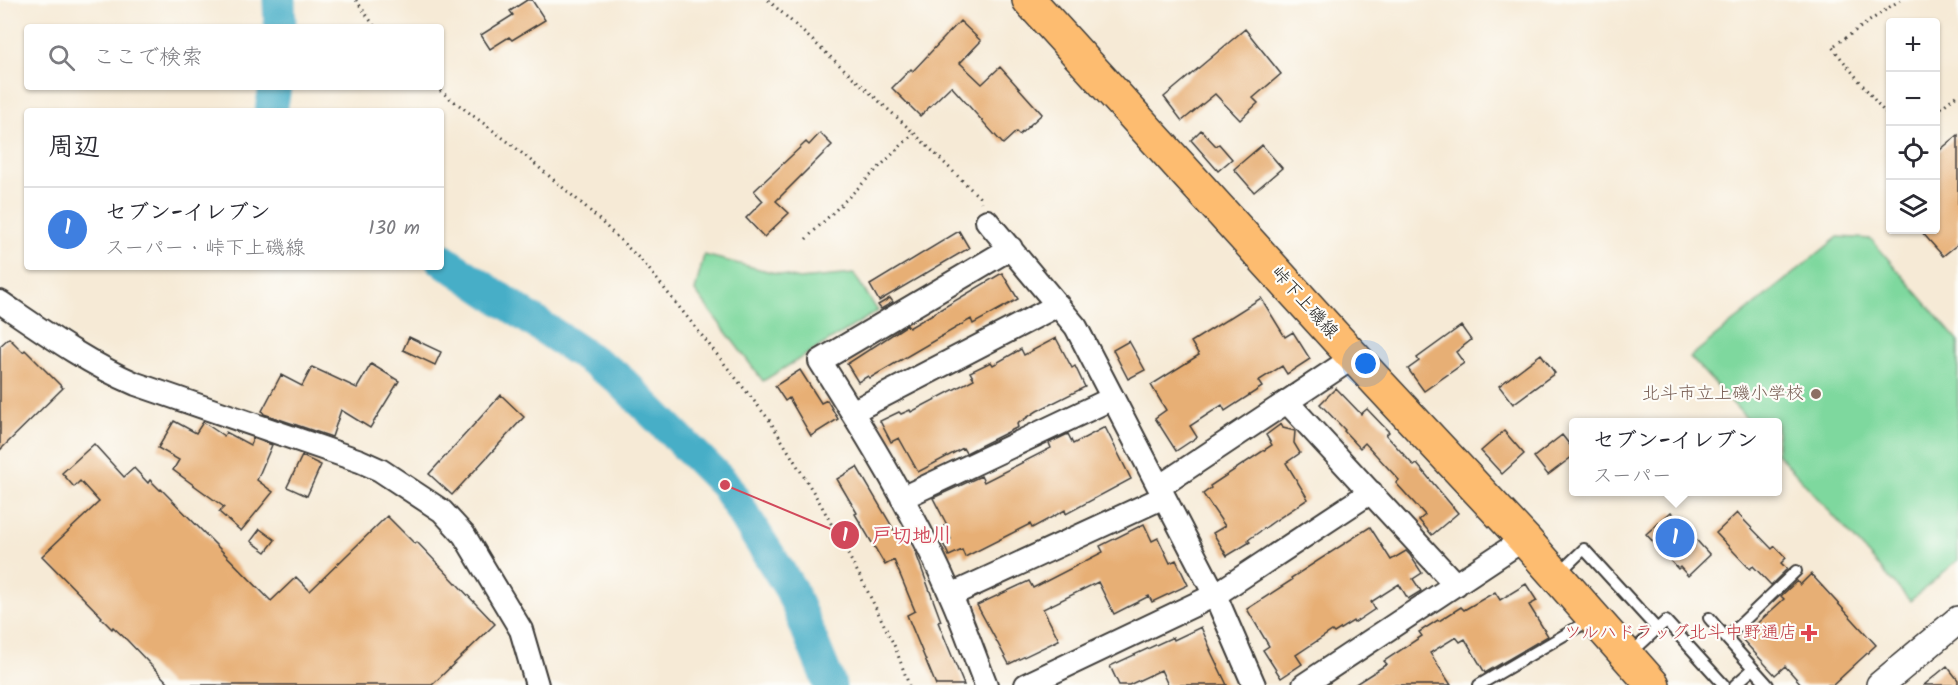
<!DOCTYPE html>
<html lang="ja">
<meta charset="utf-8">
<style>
:root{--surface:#fff;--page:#f2f2f3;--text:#2b2b33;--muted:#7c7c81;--line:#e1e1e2;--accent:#d1495b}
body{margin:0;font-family:Kalam,"Klee One",sans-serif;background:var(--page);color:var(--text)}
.controls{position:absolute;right:18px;top:18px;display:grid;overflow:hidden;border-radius:6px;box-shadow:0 2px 4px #0004}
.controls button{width:54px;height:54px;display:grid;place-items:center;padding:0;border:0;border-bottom:2px solid var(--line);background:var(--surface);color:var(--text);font:30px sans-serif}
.you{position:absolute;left:1366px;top:364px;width:21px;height:21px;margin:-15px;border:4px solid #fff;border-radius:50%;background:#1a73e8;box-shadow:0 0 0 9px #1a73e833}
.badge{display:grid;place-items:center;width:39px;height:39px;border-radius:50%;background:var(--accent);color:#fff;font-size:20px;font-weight:700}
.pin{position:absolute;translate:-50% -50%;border:3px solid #fff;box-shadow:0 2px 6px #0006}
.popup{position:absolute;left:1569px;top:418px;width:213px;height:78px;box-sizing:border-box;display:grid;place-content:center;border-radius:6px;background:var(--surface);filter:drop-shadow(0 2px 4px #0005);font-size:20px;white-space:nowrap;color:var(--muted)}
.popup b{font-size:22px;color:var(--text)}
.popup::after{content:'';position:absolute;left:50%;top:100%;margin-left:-12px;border:12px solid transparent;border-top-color:var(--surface)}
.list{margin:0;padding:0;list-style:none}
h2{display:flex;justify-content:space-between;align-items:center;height:78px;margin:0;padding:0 24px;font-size:26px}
h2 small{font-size:20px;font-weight:400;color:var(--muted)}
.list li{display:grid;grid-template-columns:39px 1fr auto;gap:18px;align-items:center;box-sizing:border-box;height:84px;padding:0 24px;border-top:2px solid var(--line)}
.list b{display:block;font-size:22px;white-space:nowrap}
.list p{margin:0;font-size:20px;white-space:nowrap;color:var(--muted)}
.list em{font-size:20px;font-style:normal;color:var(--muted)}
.icon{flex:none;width:33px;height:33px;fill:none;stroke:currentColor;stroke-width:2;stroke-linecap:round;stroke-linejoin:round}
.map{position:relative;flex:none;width:1958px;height:685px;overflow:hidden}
.search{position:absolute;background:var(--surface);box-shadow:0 2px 4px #0004;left:24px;top:24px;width:420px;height:66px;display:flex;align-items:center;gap:15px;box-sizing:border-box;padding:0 21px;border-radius:6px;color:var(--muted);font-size:22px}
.panel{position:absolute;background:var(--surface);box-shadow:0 2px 4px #0004;left:24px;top:108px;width:420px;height:162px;border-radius:6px}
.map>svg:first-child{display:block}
</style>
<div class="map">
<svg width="1958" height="685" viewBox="0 0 1958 685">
<rect width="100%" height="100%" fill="#fdfcf7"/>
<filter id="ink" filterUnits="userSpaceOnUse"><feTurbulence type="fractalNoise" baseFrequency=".0167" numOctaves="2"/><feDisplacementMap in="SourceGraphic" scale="12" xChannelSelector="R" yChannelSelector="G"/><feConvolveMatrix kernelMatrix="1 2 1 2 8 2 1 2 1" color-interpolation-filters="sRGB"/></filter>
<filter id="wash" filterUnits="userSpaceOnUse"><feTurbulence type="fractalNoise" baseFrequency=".008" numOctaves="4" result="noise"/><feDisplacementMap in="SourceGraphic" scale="24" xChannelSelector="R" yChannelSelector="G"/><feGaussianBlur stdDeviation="1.35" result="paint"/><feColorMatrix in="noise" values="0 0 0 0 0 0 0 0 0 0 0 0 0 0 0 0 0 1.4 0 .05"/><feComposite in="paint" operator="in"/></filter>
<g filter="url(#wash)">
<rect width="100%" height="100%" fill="#f6ead6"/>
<path fill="#7ed89e" stroke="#4d7a5d" stroke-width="1.5" d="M1838 237 1871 239 1958 341V560L1910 601 1777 453V422H1750L1690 357Z
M704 255 799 279 854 274 878 311 763 381 695 291Z"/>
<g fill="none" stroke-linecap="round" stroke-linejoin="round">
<path stroke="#47aec7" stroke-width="33" d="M279 0 280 27
M271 111 275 87
M441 259 617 377 725 485 791 590 830 685"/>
</g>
<g id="blocks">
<path fill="#e7af75" d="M527 0H532L545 20 512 40 509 37 490 49 481 35 513 15 510 11Z
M960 21 981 41 960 63 982 84 1000 67 1042 114 1019 135 1016 132 1003 144 951 86 920 116 892 88 911 69 913 71Z
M1245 29 1281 74 1253 98 1258 103 1240 120 1215 94 1182 121 1164 97Z
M1201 130 1216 146 1219 144 1232 159 1218 171 1191 140Z
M820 133 832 145 776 201 789 213 764 237 746 218 763 201 754 191 806 142 809 145Z
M1958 135V244L1943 256 1920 230H1935V154Z
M1262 145 1282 168 1254 192 1234 169Z
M959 231 969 248 879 301 870 285Z
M1002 273 1018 299 973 324 971 319 870 378 868 376 858 382 847 364 907 325 909 328Z
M890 298 893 302 881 309 878 305Z
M1261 298 1285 337 1293 332 1310 359 1287 374 1282 366 1258 381 1262 387 1225 411 1222 405 1190 426 1197 437 1176 451 1155 418 1166 410 1151 385 1199 355 1191 342Z
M1461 326 1471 340 1456 352 1464 363 1424 391 1408 369 1419 361 1417 358Z
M409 337 441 352 435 365 403 350Z
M9 338 23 352 25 350 63 388 0 450V346Z
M1056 338 1072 368 1075 366 1085 387 1037 411 1017 424 1018 427 966 453 963 448 918 472 899 438 891 442 880 421 899 412 901 414 910 410 911 412 974 379 970 372 991 362 993 365 1021 349 1024 355Z
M1129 341 1145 370 1128 379 1113 350Z
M1541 354 1555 373 1513 404 1499 386Z
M371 364 399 381 370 428 341 410 332 437 264 414 262 411 281 375 302 386 312 367 357 388Z
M800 370 821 403 827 400 838 419 811 436 789 398 785 401 775 386Z
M1336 388 1361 414 1367 409 1389 432 1386 435 1414 466 1417 464 1458 513 1432 535 1419 520 1425 515 1396 483 1399 480 1365 443 1360 448 1344 431 1345 430 1320 404Z
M501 395 524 417 452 495 429 474Z
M174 421 196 433 203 422 224 436 226 432 250 445 253 438 272 445 257 480 273 492 241 531 219 512 224 507 173 470 179 460 158 448Z
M1281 424 1283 428 1295 431 1294 443 1300 453 1286 463 1308 499 1276 520 1248 540 1250 542 1227 556 1213 533 1225 526 1203 494 1211 488 1210 486 1272 445 1266 435Z
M1105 427 1131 479 1066 514 1065 510 1032 528 1030 524 965 557 962 550 949 556 943 543 951 539 944 526 947 525 933 498 981 476 984 482 1051 448 1049 443 1068 434 1073 444Z
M1504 431 1524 454 1502 474 1481 451Z
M1562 435 1573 449V456L1548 475 1534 457Z
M94 444 124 477 134 468 148 483 150 480 160 490 161 489 271 601 296 577 310 591 387 516 415 544 417 542 495 624 432 685H170L127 640 113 627 112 629 101 618 102 617 42 556 99 502 80 481 74 487 62 473Z
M302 456 321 465 307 496 287 487Z
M857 467 897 535 904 530 914 548 941 621 938 622 964 685H936L907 615 915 611 894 560 885 565 855 514 857 513 837 479Z
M1671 512 1710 555 1688 576 1680 567 1678 569 1646 534Z
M1737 513 1772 549 1775 546 1786 558 1781 563 1787 569 1771 585 1753 566 1750 569 1716 533Z
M1144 524 1152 541 1158 538 1170 563 1176 560 1188 585 1152 602 1149 596 1114 614 1098 582 1043 609 1059 640 1009 664 977 605 1029 581 1033 588 1103 552 1100 546Z
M1370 527 1391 560 1406 551 1410 555 1422 573 1413 579 1421 591 1408 599 1399 584 1371 602 1375 609 1354 623 1353 621 1334 633 1332 631 1296 655 1302 664 1281 678 1263 650 1269 646 1247 609 1292 580 1291 578Z
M260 529 275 540 266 552 251 541Z
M1811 574 1876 645 1833 685H1802L1785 666 1775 675 1741 638 1784 599 1781 596 1797 581 1800 585Z
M1526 584 1537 601 1529 605 1548 636 1485 673 1465 639 1460 642 1456 637 1430 653 1451 685H1354L1387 664 1384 661 1422 636 1419 632 1438 620 1439 621 1461 607 1464 610 1495 592 1500 600Z
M1201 627 1211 650H1210L1227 685H1168L1161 670 1129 685H1119L1110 666 1173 637 1174 640Z
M1947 666 1958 680V685H1924Z"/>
</g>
</g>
<g filter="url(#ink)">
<use href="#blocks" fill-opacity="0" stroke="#3d3b38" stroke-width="1.5"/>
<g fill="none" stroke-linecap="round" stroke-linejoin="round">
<defs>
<path id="service" d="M1558 574 1584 549 1657 629 1631 653
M1709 618 1726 638
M1657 629 1666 621 1724 685
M1479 685 1590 620
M1735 685 1753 669
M1768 685 1726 638 1796 571"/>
<path id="minor" d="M987 221 1076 327 1215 595 1254 685
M0 302C44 332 87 363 136 384L360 461 380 470 442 511 464 535 521 630 537 685
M1287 402 1456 585
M852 412 1058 305
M1159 487 1354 357
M902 498 1113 398
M951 595 1164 497
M986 685C974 655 964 625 951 596 916 515 867 435 820 361L1011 248
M1026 685 1215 595 1371 492
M1304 685 1524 539"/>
<path id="tertiary" d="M1880 685 1958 620"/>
<path id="primary" d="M1029 0 1338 340 1524 539 1653 685"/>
</defs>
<use href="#service" stroke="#3d3b38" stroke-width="14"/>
<use href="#minor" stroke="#3d3b38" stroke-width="26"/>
<use href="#tertiary" stroke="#3d3b38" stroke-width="30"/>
<use href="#primary" stroke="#3d3b38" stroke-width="36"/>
<path stroke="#3d3b38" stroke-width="3" stroke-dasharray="1.5 4.5" stroke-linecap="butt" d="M356 0 375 27
M768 0 914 133 980 198 981 202
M435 87 511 144 586 207 644 263 770 421 820 503 864 584 895 647 909 685
M1936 112 1958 94
M1890 119 1832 47 1900 0
M806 239 914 133"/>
<use href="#service" stroke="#fff" stroke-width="10"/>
<use href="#minor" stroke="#fff" stroke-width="22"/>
<use href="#tertiary" stroke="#fff" stroke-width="27"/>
<use href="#primary" stroke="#fdbc70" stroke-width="33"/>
</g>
</g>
<circle fill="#8d6e63" stroke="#fdfcf7" stroke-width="2" cx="1816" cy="394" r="6"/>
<path fill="#e0444e" stroke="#fdfcf7" stroke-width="2" d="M1806 624h6v6h6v6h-6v6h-6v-6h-6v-6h6z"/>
<g text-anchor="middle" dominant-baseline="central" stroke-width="4.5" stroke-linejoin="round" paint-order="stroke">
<g font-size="18" fill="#1c1c1c" stroke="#fdfcf7">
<text transform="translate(1304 303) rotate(48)">峠下上磯線</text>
</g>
<g font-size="18" fill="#785e54" stroke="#fdfcf7" text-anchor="end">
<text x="1804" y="394">北斗市立上磯小学校</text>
</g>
<g font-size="18" fill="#be3a42" stroke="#fdfcf7" text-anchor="end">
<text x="1797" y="633">ツルハドラッグ北斗中野通店</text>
</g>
</g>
<path fill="none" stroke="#d1495b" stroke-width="2" d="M725 485L845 535"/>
<g fill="#d1495b" stroke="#fdfcf7" stroke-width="2">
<circle cx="725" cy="485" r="6"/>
<circle cx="845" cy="535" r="15"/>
</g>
<g font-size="18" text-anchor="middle" font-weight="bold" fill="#fff">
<text x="845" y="541">1</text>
</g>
<g font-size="20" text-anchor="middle" font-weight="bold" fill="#d1495b" stroke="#fdfcf7" stroke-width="4.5" stroke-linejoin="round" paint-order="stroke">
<text x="912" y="542">戸切地川</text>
</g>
</svg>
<div class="controls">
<button>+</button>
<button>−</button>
<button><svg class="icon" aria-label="locate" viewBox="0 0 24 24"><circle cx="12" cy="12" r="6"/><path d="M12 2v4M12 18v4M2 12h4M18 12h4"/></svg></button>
<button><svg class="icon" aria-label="layers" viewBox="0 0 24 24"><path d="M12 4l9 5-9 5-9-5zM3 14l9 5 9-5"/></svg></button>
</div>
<div class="you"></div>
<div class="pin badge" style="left:1675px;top:538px;background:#3f7fe0">1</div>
<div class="popup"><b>セブン-イレブン</b>スーパー</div>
<div class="search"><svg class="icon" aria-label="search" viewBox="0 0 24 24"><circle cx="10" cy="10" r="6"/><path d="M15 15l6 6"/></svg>ここで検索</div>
<section class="panel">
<h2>周辺<small></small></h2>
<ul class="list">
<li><span class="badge" style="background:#3f7fe0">1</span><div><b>セブン-イレブン</b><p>スーパー · 峠下上磯線</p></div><em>130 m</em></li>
</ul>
</section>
</div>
